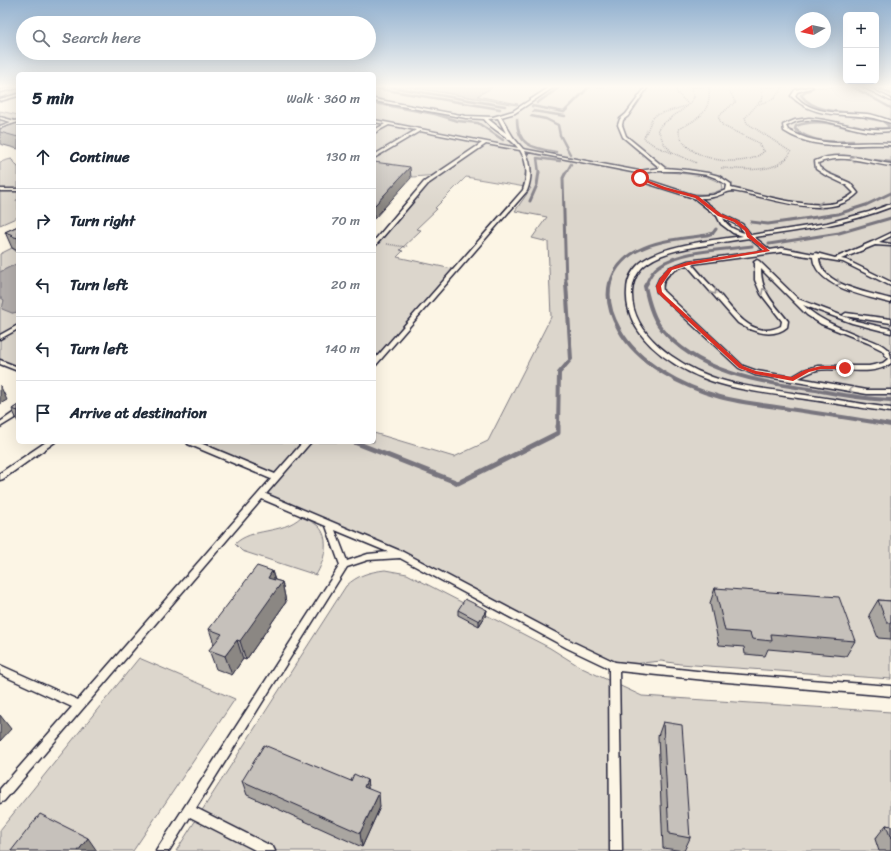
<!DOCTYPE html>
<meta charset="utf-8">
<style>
:root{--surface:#fff;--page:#f6f6f7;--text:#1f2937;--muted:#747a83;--line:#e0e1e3}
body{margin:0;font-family:Sriracha,sans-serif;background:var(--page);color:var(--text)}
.controls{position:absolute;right:12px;top:12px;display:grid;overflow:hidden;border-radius:6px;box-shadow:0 4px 16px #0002}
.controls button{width:36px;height:36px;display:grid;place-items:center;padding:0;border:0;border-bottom:1px solid var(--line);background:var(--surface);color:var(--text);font:20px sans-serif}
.compass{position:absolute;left:795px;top:12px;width:36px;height:36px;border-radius:50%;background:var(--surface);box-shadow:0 4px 16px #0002;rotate:261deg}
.stop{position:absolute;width:12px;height:12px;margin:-9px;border:3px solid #d93025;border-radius:50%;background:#fff}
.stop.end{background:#d93025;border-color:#fff;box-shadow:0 1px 4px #0008}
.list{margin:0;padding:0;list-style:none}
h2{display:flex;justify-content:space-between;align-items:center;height:52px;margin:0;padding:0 16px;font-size:17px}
h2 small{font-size:13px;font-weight:400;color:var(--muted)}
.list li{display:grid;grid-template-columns:26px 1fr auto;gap:12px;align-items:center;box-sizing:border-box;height:64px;padding:0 16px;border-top:1px solid var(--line)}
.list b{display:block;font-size:15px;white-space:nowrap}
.list em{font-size:13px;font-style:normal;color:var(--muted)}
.icon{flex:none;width:22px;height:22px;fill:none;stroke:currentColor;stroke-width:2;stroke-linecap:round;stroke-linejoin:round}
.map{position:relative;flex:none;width:891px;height:851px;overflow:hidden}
.search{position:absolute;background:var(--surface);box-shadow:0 4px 16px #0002;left:16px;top:16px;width:360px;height:44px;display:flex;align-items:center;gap:10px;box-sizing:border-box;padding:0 14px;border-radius:22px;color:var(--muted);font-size:15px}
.panel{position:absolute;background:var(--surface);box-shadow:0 4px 16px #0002;left:16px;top:72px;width:360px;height:372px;border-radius:6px}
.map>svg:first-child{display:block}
</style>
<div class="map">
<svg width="891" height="851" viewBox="0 0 891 851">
<rect width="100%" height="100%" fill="#fcf5e5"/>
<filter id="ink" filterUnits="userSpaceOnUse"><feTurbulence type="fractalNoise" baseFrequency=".025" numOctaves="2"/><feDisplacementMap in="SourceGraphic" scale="8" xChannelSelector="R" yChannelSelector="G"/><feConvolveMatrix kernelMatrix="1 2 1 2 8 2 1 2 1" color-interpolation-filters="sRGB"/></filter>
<g filter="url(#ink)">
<path fill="#dcd6cc" stroke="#7f7c84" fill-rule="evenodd" d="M0 87H18V96L0 102Z
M374 87H410L474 98 493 87H891V679L680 664 661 661 614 666 401 554 261 495 276 478 191 442H374V433L454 457 488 441 551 317 548 242 532 238 547 217 515 211 531 188 466 177 435 208 437 209 416 229 421 230 400 250 403 251 397 257 457 270 374 364V244L421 189 437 175 413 177 374 173ZM663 169 717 176 729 185 728 191 713 196 696 197 640 178 639 172 648 170ZM720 215 735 221 748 236C735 232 726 228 720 215Z
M0 111 18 115V144L0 140Z
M11 159 18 167V217L0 225V162Z
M661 171 705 176 721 183 722 189C701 202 671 187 650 181L647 178 648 173Z
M12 248 18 253 17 261 18 263 0 272V254Z
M0 297 4 300 3 305 12 313 18 312V369L0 362Z
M301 517C306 519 314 522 318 526 331 538 324 562 316 575L242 551 235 544C252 527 281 535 301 517Z
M385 570 407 574 550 648 582 668 642 696 891 712V851H176L346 586C358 575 369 572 385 570Z
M139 658 235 699 133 851H0V830Z"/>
<path fill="#b2adab" stroke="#78757e" d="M410 87H493L477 96 518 104 517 105Z
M18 263V312L12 313 2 309 4 300 0 297V272Z"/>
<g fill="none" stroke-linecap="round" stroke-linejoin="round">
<path stroke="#78757e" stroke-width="2.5" d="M390 87 505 106
M853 87 891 108
M876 87 891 94
M889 87 891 89
M374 88 500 109
M810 90 801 95C814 113 845 112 865 114
M374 103 435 114 458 121 478 123 503 140
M537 103 560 87
M532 106 564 112 589 87
M533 111 565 116
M531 116 546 119 558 125 560 135 570 154
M517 119C517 146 533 148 556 152
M854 125 870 129 887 128 889 126 883 121 866 118
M850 128C832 123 814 119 796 126L795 129C811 143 832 142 853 141
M877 144 891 146
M857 146 869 144
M873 160 891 162
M539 173 537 158 560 161
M566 173 571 164"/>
<path stroke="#78757e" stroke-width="3" d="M530 201 537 185 539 172
M751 222 768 224 838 214 866 205 891 193
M769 244 839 233 891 218
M566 284 563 178 566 172
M610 284C621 242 671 240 707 235L713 233 716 229
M646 284C649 277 653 270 659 266 681 250 725 250 752 246"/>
<path stroke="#78757e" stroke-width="4" d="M610 283C606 299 611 315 619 329 638 364 683 387 720 397 742 403 766 405 789 409 823 414 857 419 891 425
M647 283 645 286C648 300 652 317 661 328 698 374 762 382 816 390 841 395 866 399 891 400
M558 427 559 373 571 359 566 283"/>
<path stroke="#78757e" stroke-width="5" d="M354 442 458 483 558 433V426"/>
<defs>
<path id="service" d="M14 87H18V88L0 92V90Z
M550 87H554L515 113 501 117 513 137 523 149 639 171 660 168 623 137 618 125 620 119 626 114 646 87H648L628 116 623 120 622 125 626 136 665 168 688 170 708 173 719 176 731 184V188C758 194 808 209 835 203 842 201 848 198 854 193L846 185 825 175 816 169 815 161C839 150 865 160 891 164V166C867 163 841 153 818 163L819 167 827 173 850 183 858 193C830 223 767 196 733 191 727 191 719 196 713 197 709 198 704 198 700 198L721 214 742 224 751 235 827 223 869 212 891 204V207C847 224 801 231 754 237L770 250 782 248 814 254 816 253 835 258 872 242 891 233V236L879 242 891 244V246L875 245 841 259 846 260 891 282V286L843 262 819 258C820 285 870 293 891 299V303C868 297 815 287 813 257L782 252 692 264C701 275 711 286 721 296 736 314 754 340 781 326L782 321 761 294 755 280V263L754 262 757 260 759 261 798 299 856 321 891 329V333L852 323 803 305C820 321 841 328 862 337 870 340 881 343 887 349 891 353 891 357 891 363 872 378 839 366 817 370 810 372 805 375 799 378L867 390H891V394H867L755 375 739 368 657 292 656 286 660 277 669 268 688 261 765 251 749 238C735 240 721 242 707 245 687 248 666 251 649 262 638 269 633 279 632 292 630 334 677 364 712 377 739 387 770 389 798 394 829 398 860 404 891 408V412C860 408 829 402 798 398 767 393 733 390 703 378 668 364 624 334 627 291 627 278 634 267 644 260 667 244 715 240 743 236L733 233 721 224 717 216 694 198 643 182 638 179 637 173 525 151C532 164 532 178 527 191L376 365 374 366V360L523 190C528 176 528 163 520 150L486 144 428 184 376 245H374V241L424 182 482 143 420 131 374 158V155L416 130 389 125 374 133V130L385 124 374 122V120L518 148C509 136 493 131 484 119L466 118 374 101V99L466 116 493 117 513 111ZM498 118 506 133 488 119ZM656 171H678L708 175 716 178 727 185 726 190 713 195 696 196 647 180 642 177 641 173ZM723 218 739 226 745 233C737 231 727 227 723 218ZM687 265 738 323C752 332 773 339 787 327L788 321C774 303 761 293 761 269L807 315 821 324 868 343 882 350 888 359 883 363 869 366H818L804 370 792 377 757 371 743 366 663 291C660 276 675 269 687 265Z
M808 87H813L797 92 795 96C798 98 801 102 805 104 823 115 846 112 867 114 875 115 883 118 891 121V123C883 121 876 118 867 117 839 113 813 118 791 96L795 90Z
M863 87H867L891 99V101Z
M18 94V96L0 101V99Z
M0 117 15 121 18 120V122L0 128V126L11 122 0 119Z
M809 118C837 120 863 132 891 129V131C882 132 874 132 866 131 844 127 820 116 798 121 794 122 790 125 786 126L788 130C796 134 804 138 814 140 837 146 866 141 891 143V145C856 143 815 152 784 131L783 125 795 120Z
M0 189H18V191H0Z
M846 313 891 319V323L844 316 843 315Z
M18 325V329L0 339V335Z
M0 360 18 367V371L0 364Z
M16 411H18V416L0 427V422Z
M46 442H55L3 479 0 480V473Z
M187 442H198L275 474 303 442H311L266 494 403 552 573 642 615 662 715 673 891 686V696L715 681 619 671 622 851H610L609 668 567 648 400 558 368 560 347 567 196 808 273 847 275 851H257L190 817 169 851H156L340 565 326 526 262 499 4 801 0 803V789L72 707 0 674V665L78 700 271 479 188 444ZM335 530 388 552 368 554 347 561Z"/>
</defs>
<use href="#service" stroke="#22223b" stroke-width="3"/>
<path stroke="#22223b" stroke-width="1.5" stroke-dasharray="0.5 1.5" stroke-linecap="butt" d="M691 87 694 97 689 105 656 115 652 119 644 138 655 146 697 163
M709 87C711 113 699 118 679 129 679 160 746 171 764 151L757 142 723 126 718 117 735 102 728 87
M759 104 774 99 783 87
M672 152 665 145 658 130 661 125 689 105 677 93 676 89 678 87
M11 159 18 167
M721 168C743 169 779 175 791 152L747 123 745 118 763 98 761 87
M16 200 18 201
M387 244 405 247 408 245"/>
<use href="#service" fill="#fcf5e5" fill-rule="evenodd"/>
</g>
<path fill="#aaa6a1" stroke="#22223b" d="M18 123V149L0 144V129Z
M18 226V253L16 250 12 248 5 232Z
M18 405V422L12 409Z
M272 571 275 580 282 582 286 602 246 660 243 659 232 675 216 669 209 650 214 644 209 629Z
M715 588 855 641 846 656 768 649 765 656 745 654 744 647 719 645 710 603Z
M878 600 891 601V639L878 638 869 615Z
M458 610H487L486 615 479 626 458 615Z
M663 722 690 838 684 851 663 848 658 736Z
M367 780 368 789 380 807 362 847 247 795 242 781H351Z
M886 825 891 826V851H879L875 839Z"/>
<path fill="#8b8783" stroke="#22223b" d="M410 167 411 178 374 219V206Z
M0 385 7 400 0 404Z
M272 571 277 589 282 582 286 602 246 660 240 641 268 578Z
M487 610 486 615 479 626V621Z
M237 640 243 659 232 675 225 656Z
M0 715 11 729 0 741Z
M367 780 369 794 364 787Z
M379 793 380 807 362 847 360 833Z
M88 838 97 851H78Z"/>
<path fill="#c6c1bb" stroke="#22223b" d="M18 123V137L0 132V129Z
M374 162 410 167 374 206Z
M18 226V238L11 236 13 235 5 232Z
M18 405V411L12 409Z
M257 566 272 571 268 578 282 582 240 641 237 640 225 656 209 650 222 634 209 629Z
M715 588 839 597 855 641 771 634 772 641 752 639 750 633 725 631Z
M465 599 487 610 479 621 458 610Z
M878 600 891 601V623H887Z
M663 722 682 725 690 838 669 834Z
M264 745 351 781 354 774 367 780 364 787 379 793 360 833 242 781Z
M40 814 88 838 78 851H11Z
M886 825 891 826V839Z"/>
<defs><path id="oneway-chevron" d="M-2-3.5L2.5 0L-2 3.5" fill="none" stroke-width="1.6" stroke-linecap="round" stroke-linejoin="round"/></defs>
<g stroke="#9a9698">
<use href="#oneway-chevron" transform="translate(853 159) rotate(-171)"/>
<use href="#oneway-chevron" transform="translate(820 205) rotate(-179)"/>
<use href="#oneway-chevron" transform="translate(838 283) rotate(25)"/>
<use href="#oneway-chevron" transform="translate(764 291) rotate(-119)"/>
<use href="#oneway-chevron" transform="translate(714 292) rotate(49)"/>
<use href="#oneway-chevron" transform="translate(859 337) rotate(-159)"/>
<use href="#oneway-chevron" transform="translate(852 390) rotate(-170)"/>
</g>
</g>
<linearGradient id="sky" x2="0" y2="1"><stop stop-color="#92b1d0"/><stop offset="0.42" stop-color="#fefaf3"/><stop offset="1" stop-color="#fefaf3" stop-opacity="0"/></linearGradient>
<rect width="891" height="206" fill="url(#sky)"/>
<path fill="#d93025" d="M639 177 665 187 698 196 721 214 737 220 748 229 751 235 770 251 689 265 672 270 661 286 662 292 667 297 743 366 756 371 792 377 805 370 821 366H847V369H821L809 372 793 381 755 374 739 368 664 299 657 292 656 286 661 277 669 268 688 262 764 250 747 237 745 231 734 222 718 216 695 198 662 189 639 179Z"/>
</svg>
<div class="controls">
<button>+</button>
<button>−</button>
</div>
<svg class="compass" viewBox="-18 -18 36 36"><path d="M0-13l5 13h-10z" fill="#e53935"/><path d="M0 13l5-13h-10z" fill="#747a83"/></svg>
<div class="stop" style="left:640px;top:178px"></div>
<div class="stop end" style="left:845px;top:368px"></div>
<div class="search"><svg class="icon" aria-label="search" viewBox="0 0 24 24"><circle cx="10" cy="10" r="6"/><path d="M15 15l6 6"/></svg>Search here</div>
<section class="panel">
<h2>5 min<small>Walk · 360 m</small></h2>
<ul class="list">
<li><svg class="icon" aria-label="ahead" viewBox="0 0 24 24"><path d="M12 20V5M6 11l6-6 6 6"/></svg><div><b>Continue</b></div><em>130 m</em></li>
<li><svg class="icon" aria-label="right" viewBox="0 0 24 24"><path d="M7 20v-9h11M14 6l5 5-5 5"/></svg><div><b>Turn right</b></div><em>70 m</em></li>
<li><svg class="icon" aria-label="left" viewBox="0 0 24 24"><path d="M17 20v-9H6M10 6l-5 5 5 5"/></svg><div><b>Turn left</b></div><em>20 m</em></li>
<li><svg class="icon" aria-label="left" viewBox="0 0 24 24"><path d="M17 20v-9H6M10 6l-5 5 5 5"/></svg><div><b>Turn left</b></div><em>140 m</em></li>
<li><svg class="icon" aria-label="arrive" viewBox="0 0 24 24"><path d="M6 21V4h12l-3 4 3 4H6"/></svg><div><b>Arrive at destination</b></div></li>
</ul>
</section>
</div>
